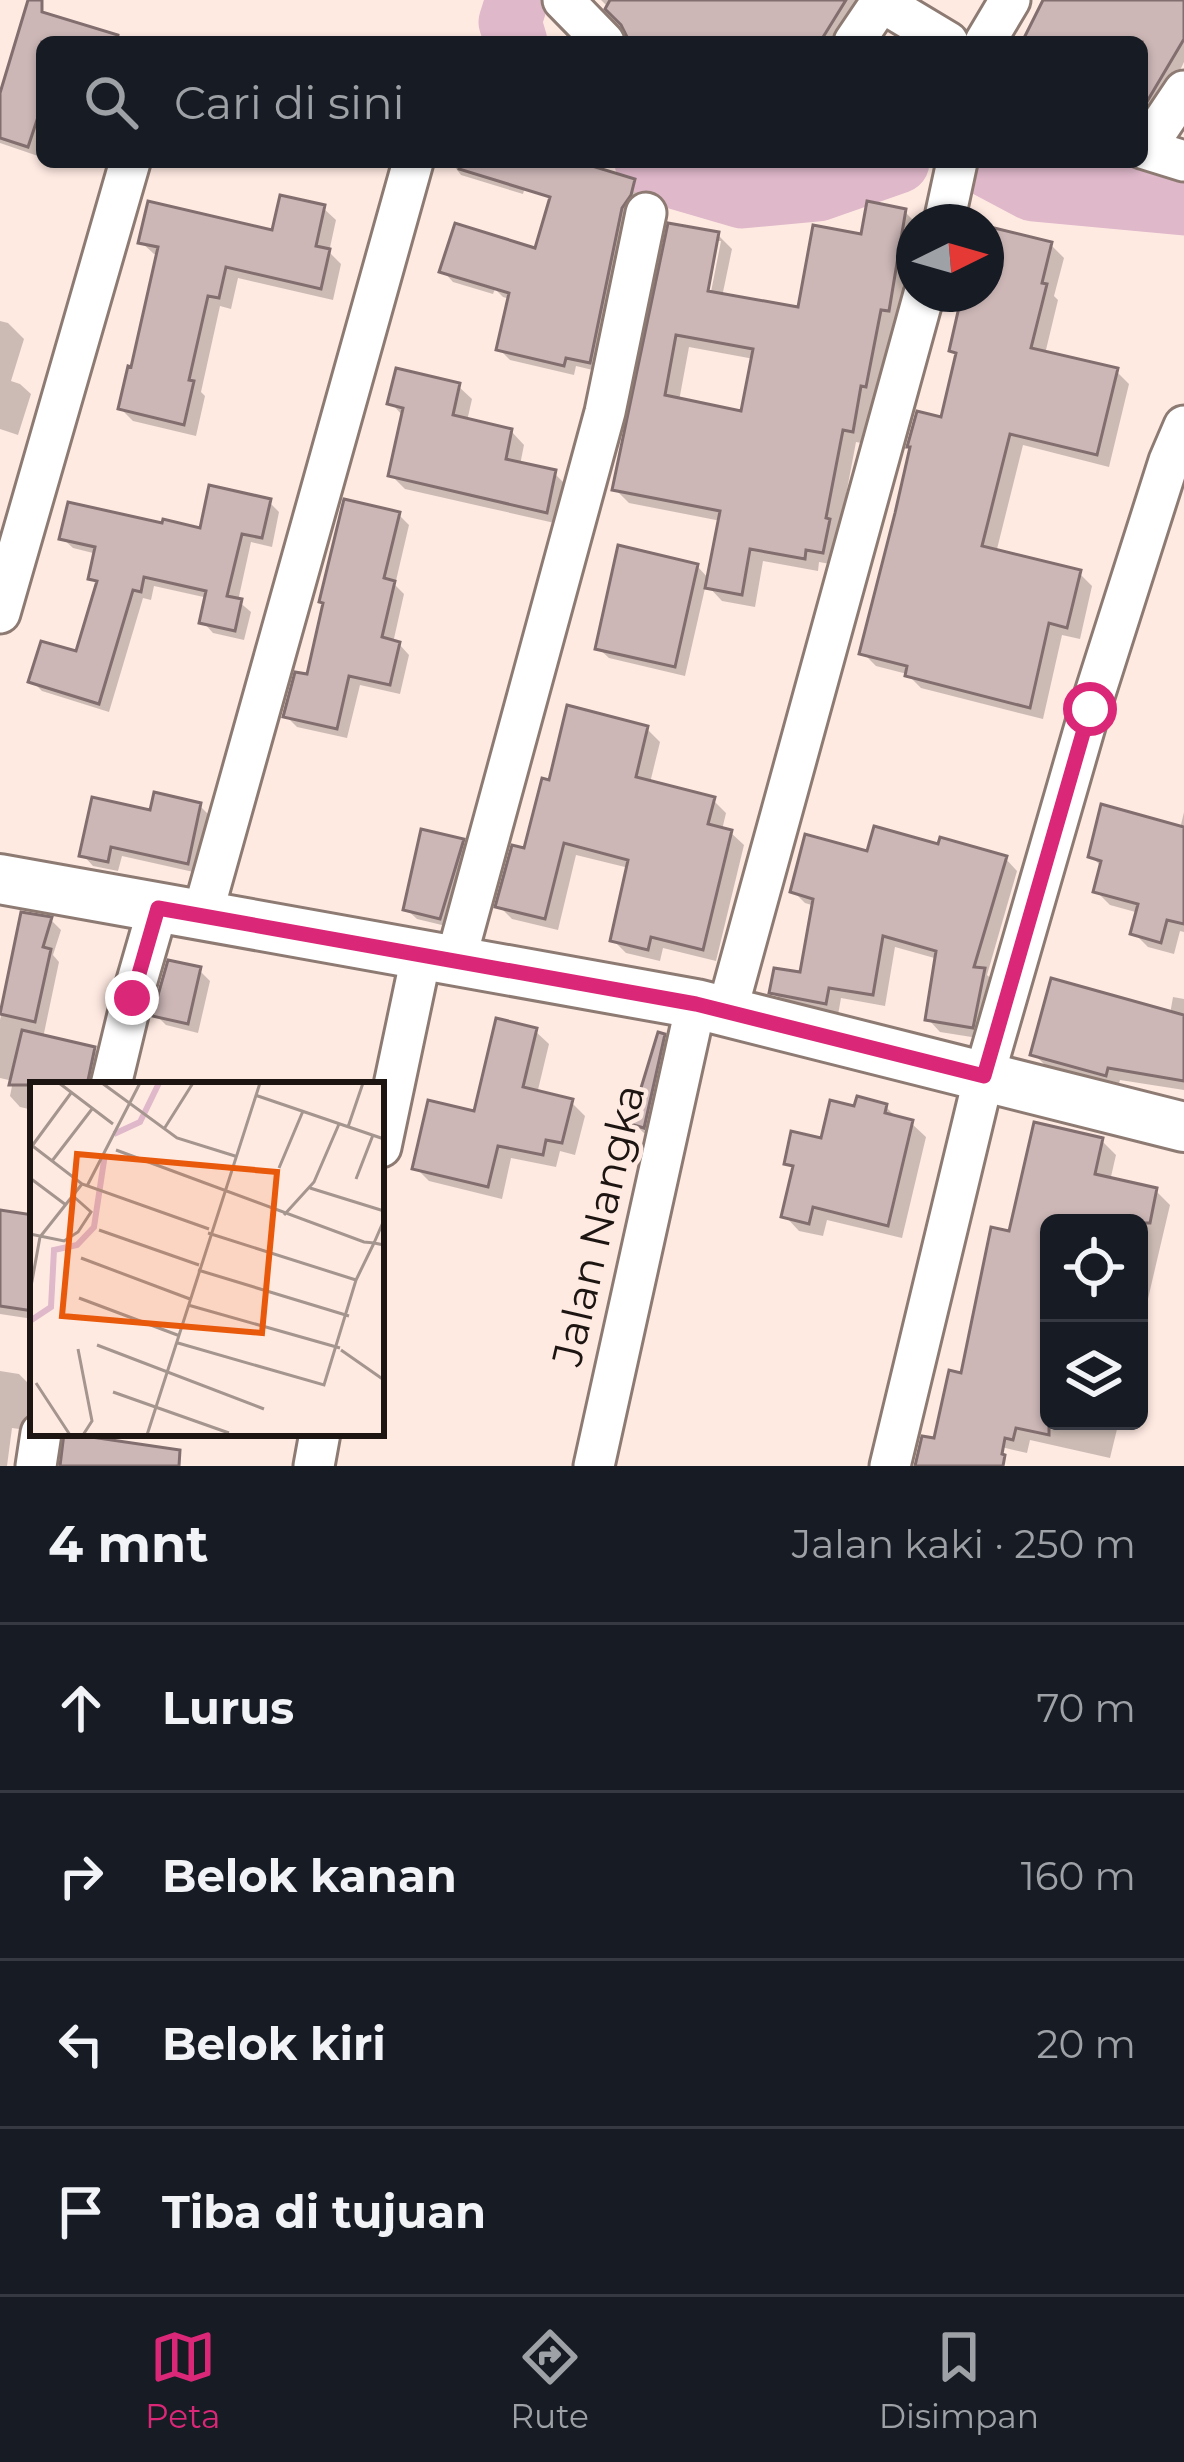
<!DOCTYPE html>
<html lang="id">
<meta charset="utf-8">
<style>
:root{--surface:#171b24;--page:#20242c;--text:#f1f3f6;--muted:#9ea1a6;--line:#363941;--accent:#db2777}
body{margin:0;font-family:Montserrat,sans-serif;background:var(--page);color:var(--text)}
.controls{position:absolute;right:36px;bottom:36px;display:grid;overflow:hidden;border-radius:18px;box-shadow:0 3px 9px #0004}
.controls button{width:108px;height:108px;display:grid;place-items:center;padding:0;border:0;border-bottom:3px solid var(--line);background:var(--surface);color:var(--text);font:60px sans-serif}
.compass{position:absolute;left:896px;top:204px;width:108px;height:108px;border-radius:50%;background:var(--surface);box-shadow:0 3px 9px #0004;rotate:85deg}
.stop{position:absolute;width:36px;height:36px;margin:-27px;border:9px solid #db2777;border-radius:50%;background:#fff}
.stop.end{background:#db2777;border-color:#fff;box-shadow:0 3px 12px #0008}
.list{margin:0;padding:0;list-style:none}
h2{display:flex;justify-content:space-between;align-items:center;height:156px;margin:0;padding:0 48px;font-size:51px}
h2 small{font-size:39px;font-weight:400;color:var(--muted)}
.list li{display:grid;grid-template-columns:78px 1fr auto;gap:36px;align-items:center;box-sizing:border-box;height:168px;padding:0 48px;border-top:3px solid var(--line)}
.list b{display:block;font-size:45px;white-space:nowrap}
.list em{font-size:39px;font-style:normal;color:var(--muted)}
.icon{flex:none;width:66px;height:66px;fill:none;stroke:currentColor;stroke-width:2;stroke-linecap:round;stroke-linejoin:round}
.map{position:relative;flex:none;width:1184px;height:1466px;overflow:hidden}
.search{position:absolute;background:var(--surface);box-shadow:0 3px 9px #0004;left:36px;right:36px;top:36px;height:132px;display:flex;align-items:center;gap:30px;box-sizing:border-box;padding:0 42px;border-radius:18px;color:var(--muted);font-size:45px}
.sheet{height:828px;background:var(--surface)}
nav{display:flex;justify-content:space-around;align-items:center;box-sizing:border-box;height:168px;border-top:3px solid var(--line);background:var(--surface);font-size:33px;color:var(--muted)}
nav a{display:grid;justify-items:center;gap:6px}
nav .on{color:var(--accent)}
.map>svg:first-child{display:block}
</style>
<div class="map">
<svg width="1184" height="1466" viewBox="0 0 1184 1466">
<rect width="100%" height="100%" fill="#ffeae2"/>
<path fill="#0003" fill-rule="evenodd" d="M601 0H863L838 42H632L633 38 624 23Z
M1048 0H1184V62L1160 112 1149 106 1142 119V42H1025Z
M28 11 83 42H42V144L38 156 0 143V91L3 92Z
M451 162H532L523 194 461 175Z
M563 162 634 182 645 193 601 372 576 366 574 375 510 360 499 349 510 299 503 297 495 289 493 294 453 282 443 271 537 252 552 200 545 193Z
M323 208 336 220 329 252 341 264 333 300 238 278 231 309 220 306 201 392 205 396 196 436 133 421 121 409 133 370 160 255 154 254 141 242 275 234Z
M905 212 915 222 914 254 902 323 894 322 880 399 874 398 866 444 856 442 839 532 836 565 819 562 818 571 763 561 755 607 722 601 706 584 685 676 609 658 598 648 697 566 710 580 721 521 629 503 615 489 671 226 718 235 732 249 722 297 800 310 863 238ZM714 241H721L708 307 702 306ZM689 347 754 359 743 414 679 401Z
M986 229 1051 245 1064 258 1054 296 1058 300 1045 354 1116 371 1129 384 1109 467 1023 445 996 553 1079 573 1092 586 1080 639 1062 635 1043 719 921 688 907 674 876 666 863 653 943 420 959 357 952 350 965 294H986Z
M0 321 8 323 24 339 11 381 20 384 31 394 18 435 0 429Z
M458 386 472 399 467 421 511 431 524 445 520 465 554 473 568 487 559 524 405 489 391 475 404 417 391 403Z
M269 502 279 512 272 547 251 542 238 601 251 612 244 640 213 633 203 622 208 598 154 586 151 600 143 598 109 712 42 691 32 681 78 655 99 586 92 578 97 554 73 548 62 538 202 531Z
M398 514 409 525 395 585 404 594 393 643 399 644 409 655 400 694 360 685 347 738 297 727 286 716Z
M647 729 660 742 650 783 713 800 726 813 722 830 730 832 744 845 716 961 663 948 660 961 626 953 613 940 629 868 576 855 558 930 512 919 499 906 526 851 551 783Z
M200 806 211 817 198 873 122 856 118 871 93 866 83 855 152 814Z
M1184 812V932L1180 931 1174 954 1148 947 1134 933 1139 913 1110 905 1096 891 1102 867 1091 856 1180 829Z
M462 841 473 852 450 927 417 919 406 909Z
M940 848 1005 858 1017 871 987 975 996 983 984 1039 940 1032 928 1019 938 959 895 947 885 1006 841 998 838 1015 785 1004 773 992 802 976 815 906 805 903 793 891 870 854Z
M23 915 51 920 61 930 53 955 59 962 43 1038 94 1050 104 1060 98 1085H33V1110L20 1107 10 1096 13 1081 0 1078V1020Z
M199 970 210 981 198 1033 166 1025 156 1015Z
M1173 997 1184 999V1090L1120 1080 1118 1087 1047 1067 1034 1054 1170 1014Z
M535 1031 549 1044 537 1094 571 1102 585 1116 575 1155 560 1151 556 1167 511 1158 502 1199 429 1181 416 1168 476 1114Z
M663 1037 674 1048 654 1137 644 1133 633 1123Z
M886 1107 899 1120 911 1123 926 1137 902 1238 827 1220 823 1236 799 1231 785 1216 795 1171 787 1163 824 1142 856 1109Z
M1102 1141 1116 1155 1110 1181 1156 1191 1170 1205 1139 1337V1223H1049V1421H1119L1110 1458 1030 1440 1027 1453 955 1436 964 1376 1011 1235Z
M0 1213 33 1218V1319L0 1314Z
M0 1371 19 1374 32 1387 26 1430 12 1428 7 1466H0Z"/>
<g fill="none" stroke-linecap="round" stroke-linejoin="round">
<path stroke="#dfb8ca" stroke-width="63" d="M516 42 510 22 517 0
M646 162 670 176 742 197 818 190 898 162
M980 162 1033 190 1184 204"/>
</g>
<path fill="#ccb6b6" stroke="#826e6e" stroke-width="3" fill-rule="evenodd" d="M28 0H42V12L118 35 117 42H42V105L28 147 0 138V93Z
M610 0H846L820 42H635L627 37 621 25 605 9Z
M1043 0H1184V39L1142 110V42H1022Z
M460 162H579L635 179 631 195 622 208 590 363 566 358 564 366 496 350 509 293 439 272 455 223 535 248 550 197 459 169Z
M280 195 325 205 316 246 330 249 321 289 226 267 219 298 208 296 189 380 194 381 184 425 118 409 128 366 131 367 158 247 138 243 148 201 272 230Z
M867 201 906 209 889 311 881 310 866 387 861 386 853 432 843 430 826 518 830 519 823 553 806 550 805 559 750 549 742 595 705 588 720 511 612 490 668 223 719 232 708 291 798 307 813 225 861 234ZM676 335 753 349 741 411 665 395Z
M986 226 1052 242 1042 283 1047 284 1031 348 1118 368 1097 455 1010 434 982 546 1081 570 1067 628 1049 623 1030 708 905 676 907 666 859 654 895 513 910 447H907L917 411 941 417 956 353 949 351 962 294H986Z
M396 368 460 383 453 415 512 429 506 459 556 470 547 513 388 476 403 408 387 404Z
M209 485 271 499 262 538 242 534 227 596 242 599 235 631 199 623 206 591 144 577 141 592 133 590 99 704 28 682 41 641 76 651 97 581 88 579 95 547 59 539 68 502 162 523 163 519 200 528Z
M344 499 400 512 384 578 395 581 382 637 400 642 390 685 349 676 337 729 283 717 295 672 307 674 323 603 319 602Z
M618 545 698 564 675 667 595 649Z
M567 705 648 726 636 777 715 797 708 824 732 830 703 950 651 937 648 950 610 941 628 860 564 843 545 919 495 907 512 845 524 848 542 778 549 780Z
M154 792 201 803 188 864 111 847 108 862 79 856 92 797 150 810Z
M1101 804 1184 827V924L1167 920 1161 943 1130 934 1138 904 1093 892 1101 861 1088 857Z
M874 826 938 844 940 837 1007 856 974 967 985 968 973 1028 925 1020 936 951 883 936 873 995 829 988 826 1004 769 993 774 968 800 972 813 899 790 892 805 834 867 851Z
M421 829 464 839 440 919 403 910Z
M21 912 52 917 43 947 51 949 35 1022 0 1014Z
M168 960 201 967 188 1024 152 1016Z
M1051 978 1184 1015V1081L1108 1068 1106 1076 1030 1055Z
M496 1018 537 1028 523 1087 573 1099 562 1143 546 1140 543 1155 498 1146 488 1187 412 1169 428 1100 474 1111Z
M22 1030 95 1047 87 1085H9Z
M658 1032 665 1034 644 1128 630 1124Z
M857 1096 887 1104 885 1113 913 1120 888 1226 813 1207 809 1224 781 1217 793 1166 784 1164 791 1131 821 1138 830 1100 854 1106Z
M1034 1122 1103 1138 1095 1174 1157 1188 1150 1223H1049V1435L1016 1428 1013 1440 1005 1438 1002 1454 1005 1455 1003 1466H915L922 1436 934 1438 949 1370 961 1373 991 1227 1009 1231Z
M0 1210 33 1215V1311L0 1306Z
M64 1433 180 1450 179 1466H60Z"/>
<g fill="none" stroke-linecap="round" stroke-linejoin="round">
<defs>
<path id="minor" d="M563 0 604 42
M878 0 948 42
M854 42 881 2
M985 42 1010 0
M1142 148 1184 161
M1145 149 1184 91
M944 222 957 162
M0 613 130 162
M202 916 413 162
M455 963 605 412 646 213
M727 1011 924 294
M111 1085 132 998 158 908
M381 1147 421 957
M36 1466 41 1433
M314 1466 320 1433
M594 1466 696 1004
M890 1466 984 1076 1090 709 1169 461 1184 426"/>
<path id="tertiary" d="M0 879 696 1004 1184 1127"/>
</defs>
<use href="#minor" stroke="#8d7b73" stroke-width="45"/>
<use href="#tertiary" stroke="#8d7b73" stroke-width="54"/>
<use href="#minor" stroke="#fff" stroke-width="39"/>
<use href="#tertiary" stroke="#fff" stroke-width="48"/>
</g>
<g fill="none" stroke-linecap="round" stroke-linejoin="round">
<path stroke="#db2777" stroke-width="15" d="M132 998 158 908 696 1004 984 1076 1090 709"/>
</g>
<g text-anchor="middle" dominant-baseline="central" stroke-width="9" stroke-linejoin="round" paint-order="stroke">
<g font-size="42" fill="#1c1512" stroke="#ffeae2">
<text transform="translate(598 1225) rotate(-77)">Jalan Nangka</text>
</g>
</g>
<g transform="translate(30 1082)">
<rect width="354" height="354" fill="#ffeae2"/>
<path fill="none" stroke="#dfb8ca" stroke-width="6" d="M84 52 110 40 129 1M0 239 21 225 24 168 47 163 64 145 75 72"/>
<path fill="none" stroke="#a4958f" stroke-width="3" d="M29 1 83 42M72 1 147 56 205 74M225 13 354 57M318 45 333 1M134 47 163 1M0 62 52 102 179 147M2 64 41 11M86 68 334 160 344 161 354 138M22 79 62 27M249 86 273 29M0 96 36 123M326 97 343 53M57 104 110 1M280 106 354 129M254 133 284 100 309 42M69 148 169 183M178 151 326 198M0 152 34 159 48 150 61 130 43 114M51 176 160 217M168 188 319 234M0 210 10 155 52 102M49 216 150 254M158 223 310 266M148 261 294 303 326 198 344 161 354 163M67 263 234 327M48 267 62 339 53 353M311 268 354 298M6 301 40 353M83 310 199 351M117 353 230 1"/>
<path fill="#e8590c" fill-opacity="0.15" stroke="#e8590c" stroke-width="6" d="M47 72 247 90 232 251 32 234Z"/>
<rect width="354" height="354" fill="none" stroke="#1c1512" stroke-width="6"/>
</g>
</svg>
<div class="controls">
<button><svg class="icon" aria-label="locate" viewBox="0 0 24 24"><circle cx="12" cy="12" r="6"/><path d="M12 2v4M12 18v4M2 12h4M18 12h4"/></svg></button>
<button><svg class="icon" aria-label="layers" viewBox="0 0 24 24"><path d="M12 4l9 5-9 5-9-5zM3 14l9 5 9-5"/></svg></button>
</div>
<svg class="compass" viewBox="-18 -18 36 36"><path d="M0-13l5 13h-10z" fill="#e53935"/><path d="M0 13l5-13h-10z" fill="#9ea1a6"/></svg>
<div class="stop" style="left:1090px;top:709px"></div>
<div class="stop end" style="left:132px;top:998px"></div>
<div class="search"><svg class="icon" aria-label="search" viewBox="0 0 24 24"><circle cx="10" cy="10" r="6"/><path d="M15 15l6 6"/></svg>Cari di sini</div>
</div>
<section class="sheet">
<h2>4 mnt<small>Jalan kaki · 250 m</small></h2>
<ul class="list">
<li><svg class="icon" aria-label="ahead" viewBox="0 0 24 24"><path d="M12 20V5M6 11l6-6 6 6"/></svg><div><b>Lurus</b></div><em>70 m</em></li>
<li><svg class="icon" aria-label="right" viewBox="0 0 24 24"><path d="M7 20v-9h11M14 6l5 5-5 5"/></svg><div><b>Belok kanan</b></div><em>160 m</em></li>
<li><svg class="icon" aria-label="left" viewBox="0 0 24 24"><path d="M17 20v-9H6M10 6l-5 5 5 5"/></svg><div><b>Belok kiri</b></div><em>20 m</em></li>
<li><svg class="icon" aria-label="arrive" viewBox="0 0 24 24"><path d="M6 21V4h12l-3 4 3 4H6"/></svg><div><b>Tiba di tujuan</b></div></li>
</ul>
</section>
<nav>
<a class="on"><svg class="icon" aria-label="map" viewBox="0 0 24 24"><path d="M3 6l6-2 6 2 6-2v14l-6 2-6-2-6 2zM9 4v14M15 6v14"/></svg>Peta</a>
<a><svg class="icon" aria-label="directions" viewBox="0 0 24 24"><path d="M12 3l9 9-9 9-9-9zM9 14v-3h6M13 9l2 2-2 2"/></svg>Rute</a>
<a><svg class="icon" aria-label="saved" viewBox="0 0 24 24"><path d="M7 4h10v16l-5-4-5 4z"/></svg>Disimpan</a>
</nav>
